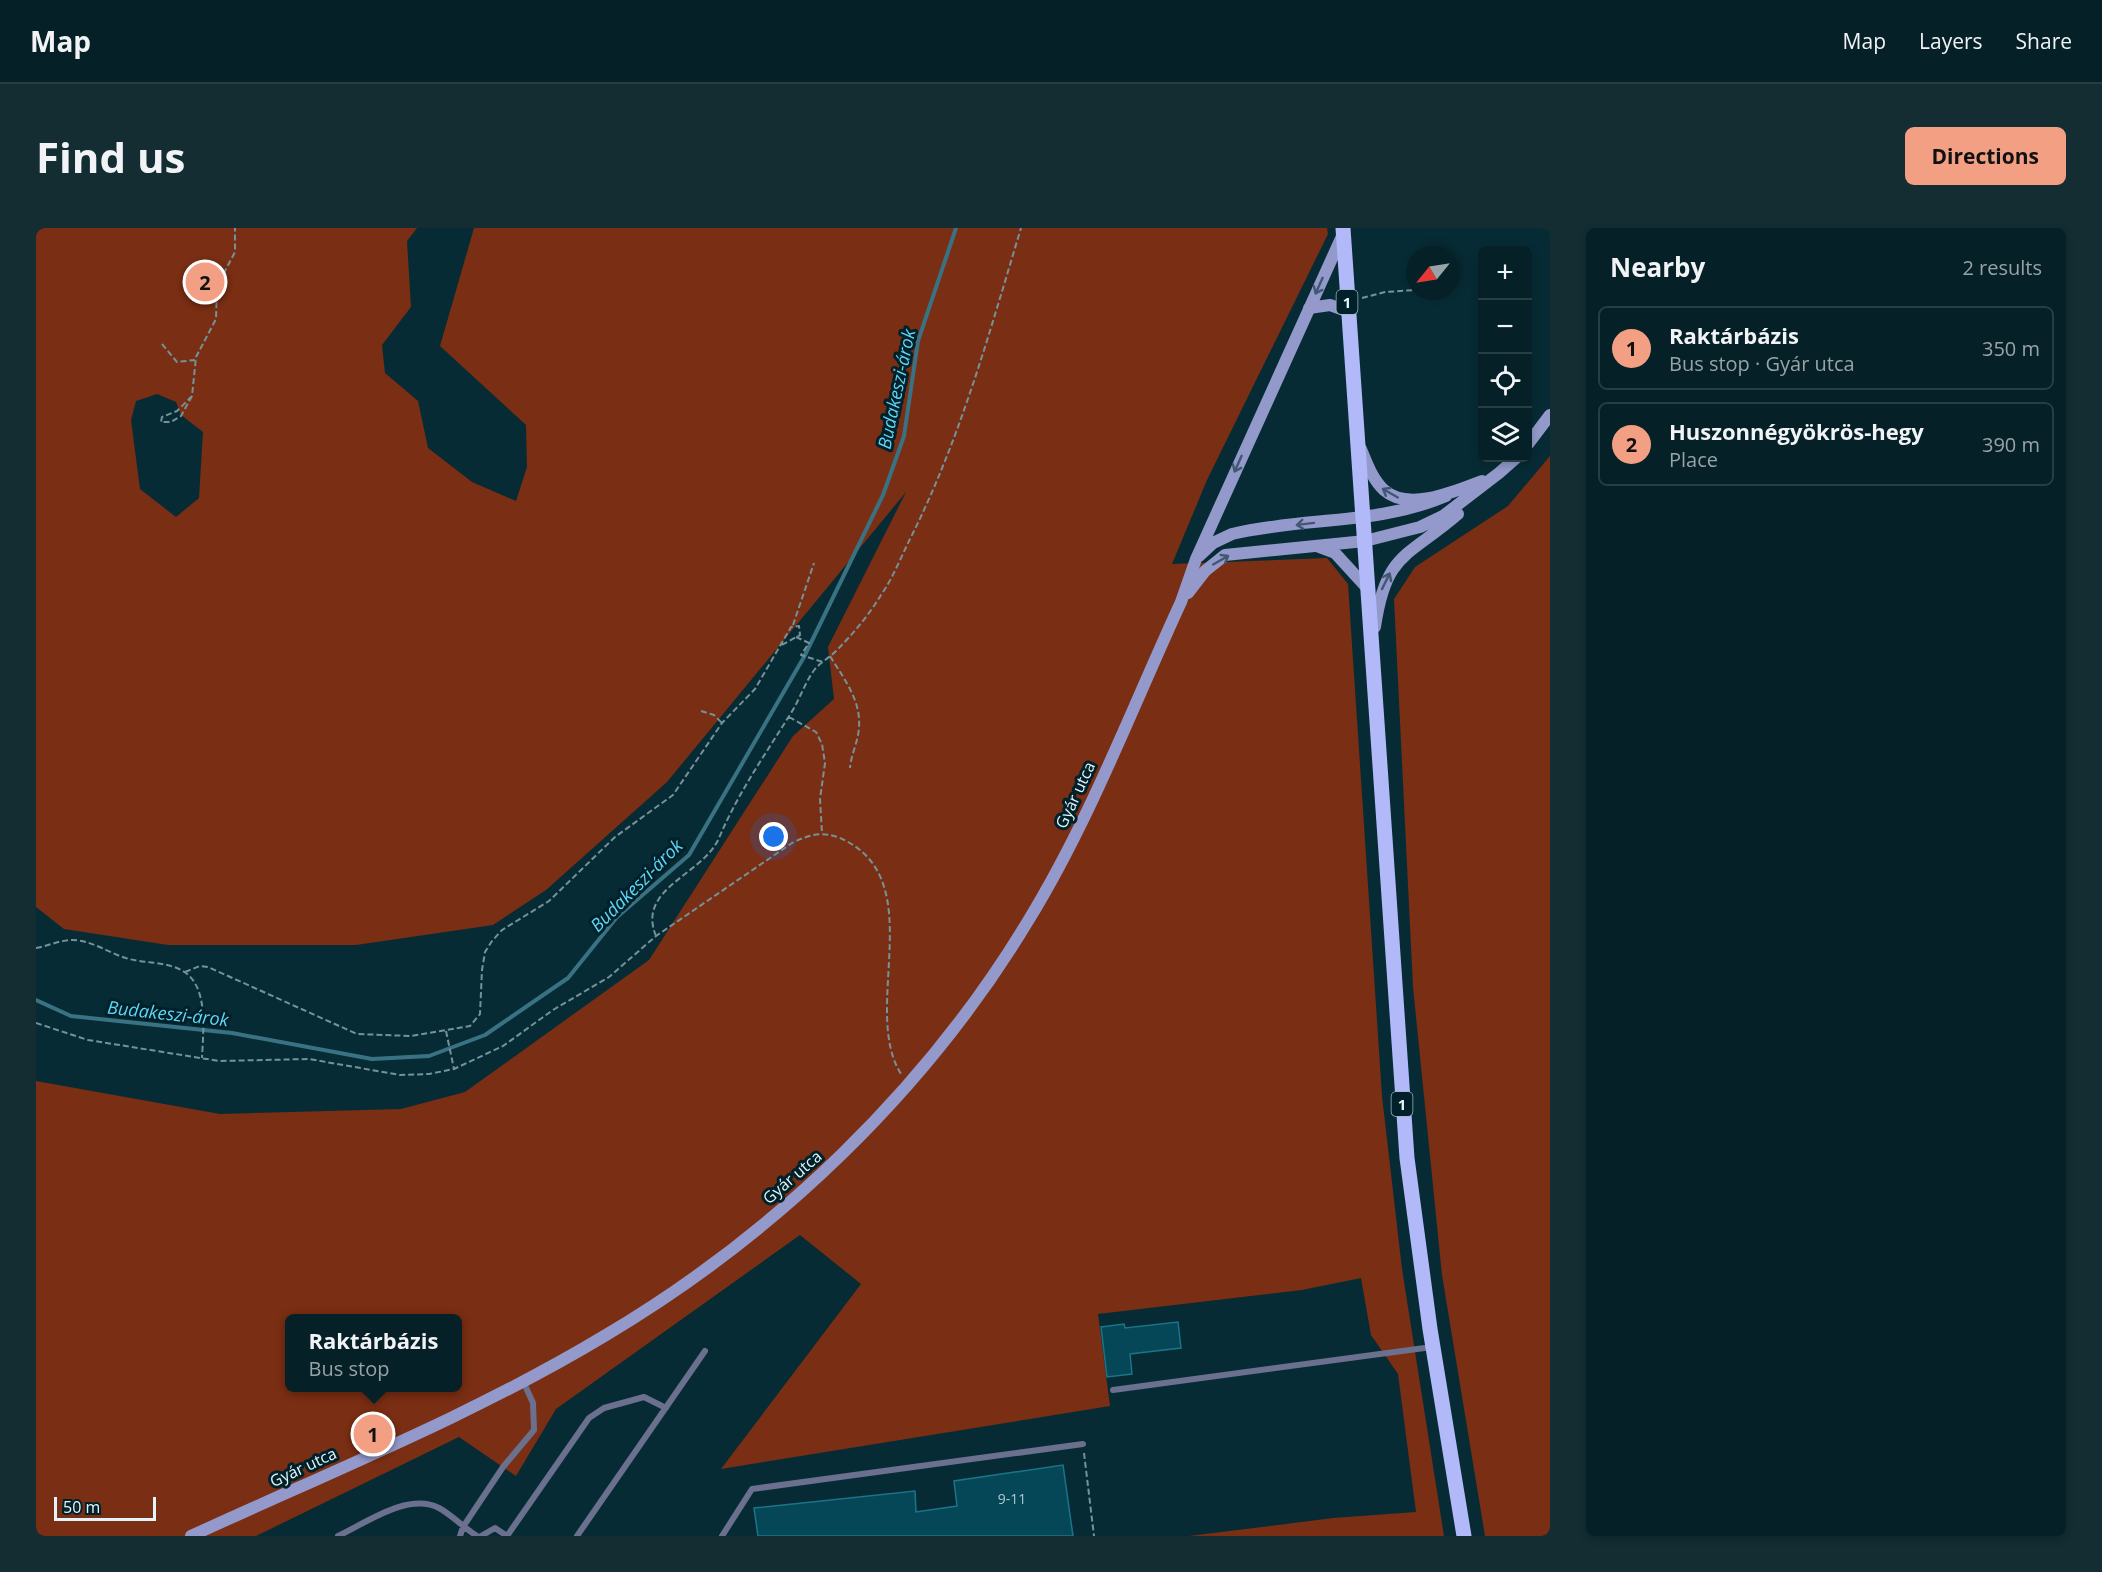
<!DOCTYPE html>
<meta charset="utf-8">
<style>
:root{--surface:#052027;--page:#132d33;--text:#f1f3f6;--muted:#97a3a7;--line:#263e44;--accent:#f39f84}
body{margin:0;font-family:"Open Sans",sans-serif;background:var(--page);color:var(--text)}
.controls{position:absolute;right:18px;top:18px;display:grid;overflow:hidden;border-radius:9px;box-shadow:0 3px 9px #0003}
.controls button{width:54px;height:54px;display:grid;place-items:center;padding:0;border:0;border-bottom:2px solid var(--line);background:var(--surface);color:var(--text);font:30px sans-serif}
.compass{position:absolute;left:1370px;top:18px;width:54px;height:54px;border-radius:50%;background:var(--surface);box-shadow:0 3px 9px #0003;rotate:240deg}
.scale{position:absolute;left:18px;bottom:15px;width:102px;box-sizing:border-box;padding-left:6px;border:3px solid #e2f5fb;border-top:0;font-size:16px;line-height:21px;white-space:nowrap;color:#e2f5fb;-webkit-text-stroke:4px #00212a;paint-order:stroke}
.you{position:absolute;left:738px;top:609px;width:21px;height:21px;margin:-15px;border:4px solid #fff;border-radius:50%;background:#1a73e8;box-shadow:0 0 0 9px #1a73e833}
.badge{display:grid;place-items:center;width:39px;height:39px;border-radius:50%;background:var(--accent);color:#111;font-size:20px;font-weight:700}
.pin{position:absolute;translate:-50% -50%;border:3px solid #fff;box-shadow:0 2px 6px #0006}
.popup{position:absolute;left:249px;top:1086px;width:177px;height:78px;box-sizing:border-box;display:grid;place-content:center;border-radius:9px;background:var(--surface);filter:drop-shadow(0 2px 4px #0005);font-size:20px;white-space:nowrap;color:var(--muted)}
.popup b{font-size:22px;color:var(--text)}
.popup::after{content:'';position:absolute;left:50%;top:100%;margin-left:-12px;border:12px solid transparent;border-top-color:var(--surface)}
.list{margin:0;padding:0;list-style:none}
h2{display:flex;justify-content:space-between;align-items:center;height:78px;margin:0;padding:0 24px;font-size:26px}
h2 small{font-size:20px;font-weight:400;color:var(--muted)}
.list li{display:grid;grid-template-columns:39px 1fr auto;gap:18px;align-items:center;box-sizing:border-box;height:84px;margin:0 12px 12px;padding:0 12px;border:2px solid var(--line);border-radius:9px}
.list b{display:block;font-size:22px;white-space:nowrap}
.list p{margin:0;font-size:20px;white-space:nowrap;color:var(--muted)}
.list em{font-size:20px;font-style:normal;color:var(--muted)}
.icon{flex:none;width:33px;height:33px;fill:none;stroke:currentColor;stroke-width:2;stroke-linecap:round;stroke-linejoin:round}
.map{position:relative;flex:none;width:1514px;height:1308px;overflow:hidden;border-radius:9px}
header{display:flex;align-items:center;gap:36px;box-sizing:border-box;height:84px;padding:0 30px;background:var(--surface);border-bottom:2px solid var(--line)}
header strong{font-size:28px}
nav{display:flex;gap:33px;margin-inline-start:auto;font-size:21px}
.intro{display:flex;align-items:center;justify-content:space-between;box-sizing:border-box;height:144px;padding:0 36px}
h1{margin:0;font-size:42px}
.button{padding:15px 27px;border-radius:9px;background:var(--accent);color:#111;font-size:21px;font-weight:700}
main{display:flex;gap:36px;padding:0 36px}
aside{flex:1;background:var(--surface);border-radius:9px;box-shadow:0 3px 9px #0003}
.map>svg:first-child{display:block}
</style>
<header>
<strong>Map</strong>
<nav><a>Map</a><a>Layers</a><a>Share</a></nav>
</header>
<div class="intro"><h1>Find us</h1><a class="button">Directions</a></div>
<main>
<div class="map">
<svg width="1514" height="1308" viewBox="0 0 1514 1308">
<rect width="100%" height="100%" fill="#072b34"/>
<path fill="#7a2e13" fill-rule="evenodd" d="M0 0H381L371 13 375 79 346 117 349 145 382 173 392 220 436 254 480 273 491 239 490 197 404 118 438 0H1291L1292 6 1171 252 1136 336 1291 330 1312 356 1346 868 1366 1041 1408 1308H1153L1297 1290 1380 1284 1362 1146 1335 1107 1325 1050 1266 1062 1062 1086 1074 1178 685 1241 825 1056 764 1007 520 1181 480 1248 423 1209 220 1308H0V853L184 886 365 881 429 864 613 732 757 508 798 471 792 419 870 264 631 554 510 662 457 697 320 717H132L28 701 0 679ZM121 166 140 174 145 187 167 204 163 270 140 289 104 261 95 192 100 173ZM253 1090H421V1160H253Z
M1514 228V1308H1449L1406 1047 1377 759 1358 371 1379 339 1472 278Z"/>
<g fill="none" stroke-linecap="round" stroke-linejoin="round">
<path stroke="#397383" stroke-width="4" d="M0 772 35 788 196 805 336 831 393 828 449 807 532 750 581 689 653 627 768 429 847 267 868 208 882 113 920 0"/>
</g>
<path fill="#064757" stroke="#1b748a" stroke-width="1.5" d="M1142 1094 1145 1120 1094 1126 1096 1146 1071 1149 1065 1099 1088 1096 1089 1100Z
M1027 1237 1037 1308H722L718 1280 879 1263 880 1284 921 1278 918 1253Z"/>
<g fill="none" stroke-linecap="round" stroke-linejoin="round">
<path stroke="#769299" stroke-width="2" stroke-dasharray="6 3" stroke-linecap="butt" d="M1399 27 1400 22
M1326 70 1349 64 1379 62
M126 116 141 134 159 132
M156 168 141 183 126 189 125 194H135L145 188 156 168 160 129 180 91 181 58 199 24V0
M757 397 778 335
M760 409 773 415 765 427 787 434
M794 428C810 454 828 476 822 507 820 518 815 528 814 540
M665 483 678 487 686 495
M753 489 780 504 786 516 789 535 784 571 786 605
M620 708C600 660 667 647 683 610 703 563 729 527 755 485 764 471 769 454 779 441 785 434 793 430 800 423 816 407 833 387 845 367 857 350 865 329 874 311 924 212 953 106 985 0
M0 720C12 718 24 712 36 712 56 712 74 726 93 731 109 735 128 734 143 741 174 754 167 804 166 830
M149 744 164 738 172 739 321 806 375 808 434 798 444 786 446 742 449 724 456 713 466 702 513 673 579 609 637 567 686 495 719 461 755 399 763 398 764 407 744 418
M0 795 52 812 183 833 273 831 364 847 393 846 418 841 467 818 517 782 573 749 620 708 756 615C776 605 791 602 812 614 892 658 825 783 865 846
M410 803 418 841
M1048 1225 1058 1308"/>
<path stroke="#6b708e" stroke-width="6" d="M1077 1162 1396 1119
M302 1308C330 1295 372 1264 403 1280 416 1287 428 1300 441 1308
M424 1308 427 1299 467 1239 498 1202 497 1175 487 1153
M445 1308 459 1300 471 1308
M471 1308 553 1190 568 1180 608 1169 630 1180
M541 1308 669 1123
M686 1308 716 1261 1047 1216"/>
<path stroke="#9399ca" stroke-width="12" d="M1273 80 1294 77 1311 83
M1492 216 1514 187
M1325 221C1331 235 1336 251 1348 262 1372 284 1420 263 1446 253
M1283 319 1299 325 1332 361
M1163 328 1177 315 1196 306C1267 289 1342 297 1410 268
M1152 365 1169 343 1189 327 1329 313 1384 299 1407 288 1463 245 1480 230
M1339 399C1350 324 1371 330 1422 286
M155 1308C294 1244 439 1186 570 1107 740 1006 890 862 992 693 1054 592 1096 480 1145 374L1160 331 1307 6"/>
<path stroke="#b1b9f9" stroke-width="15" d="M1307 0 1371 930 1394 1101 1428 1308"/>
</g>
<defs><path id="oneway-shaft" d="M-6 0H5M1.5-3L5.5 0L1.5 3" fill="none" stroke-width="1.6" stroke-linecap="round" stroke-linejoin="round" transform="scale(1.5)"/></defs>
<g stroke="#425772">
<use href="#oneway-shaft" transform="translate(1283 58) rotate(114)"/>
<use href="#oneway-shaft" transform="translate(1202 236) rotate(114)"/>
<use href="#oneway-shaft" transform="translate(1354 265) rotate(-150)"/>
<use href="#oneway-shaft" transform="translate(1269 296) rotate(173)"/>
<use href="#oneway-shaft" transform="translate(1185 332) rotate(-30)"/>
<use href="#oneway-shaft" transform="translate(1350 353) rotate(-64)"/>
</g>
<g text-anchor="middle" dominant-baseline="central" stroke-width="6" stroke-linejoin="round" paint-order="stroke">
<g font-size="14" fill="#abcad2">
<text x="976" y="1270">9-11</text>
</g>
<g fill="#00212a" stroke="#9eb5bc" stroke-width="1.5">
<rect x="1300.5" y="62" width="21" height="24" rx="4.5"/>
<rect x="1355.5" y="864" width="21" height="24" rx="4.5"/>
</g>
<g font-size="15" font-weight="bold" fill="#e2f5fb">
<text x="1311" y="74">1</text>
<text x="1366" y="876">1</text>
</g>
<g font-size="16" fill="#e2f5fb" stroke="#00212a">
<text transform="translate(1039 567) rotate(-65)">Gyár utca</text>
<text transform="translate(756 949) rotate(-41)">Gyár utca</text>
<text transform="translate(267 1239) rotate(-25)">Gyár utca</text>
</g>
<g font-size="18" font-style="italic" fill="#5fd7f8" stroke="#00212a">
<text transform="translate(860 161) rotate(-78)">Budakeszi-árok</text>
<text transform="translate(600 657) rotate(-45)">Budakeszi-árok</text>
<text transform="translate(132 785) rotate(6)">Budakeszi-árok</text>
</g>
</g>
</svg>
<div class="controls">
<button>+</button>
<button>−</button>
<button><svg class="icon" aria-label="locate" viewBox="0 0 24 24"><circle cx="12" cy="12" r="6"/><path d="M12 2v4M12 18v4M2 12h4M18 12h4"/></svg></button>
<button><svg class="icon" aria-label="layers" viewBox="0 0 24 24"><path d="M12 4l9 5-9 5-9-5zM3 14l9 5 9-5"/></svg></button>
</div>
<svg class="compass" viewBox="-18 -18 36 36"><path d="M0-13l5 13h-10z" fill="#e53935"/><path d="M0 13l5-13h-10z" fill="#97a3a7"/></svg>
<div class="scale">50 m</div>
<div class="you"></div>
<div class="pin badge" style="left:337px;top:1206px">1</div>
<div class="popup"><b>Raktárbázis</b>Bus stop</div>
<div class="pin badge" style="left:169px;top:54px">2</div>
</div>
<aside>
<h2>Nearby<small>2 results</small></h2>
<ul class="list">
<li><span class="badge">1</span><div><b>Raktárbázis</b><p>Bus stop · Gyár utca</p></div><em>350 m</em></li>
<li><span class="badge">2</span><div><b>Huszonnégyökrös-hegy</b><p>Place</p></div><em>390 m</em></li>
</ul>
</aside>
</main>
